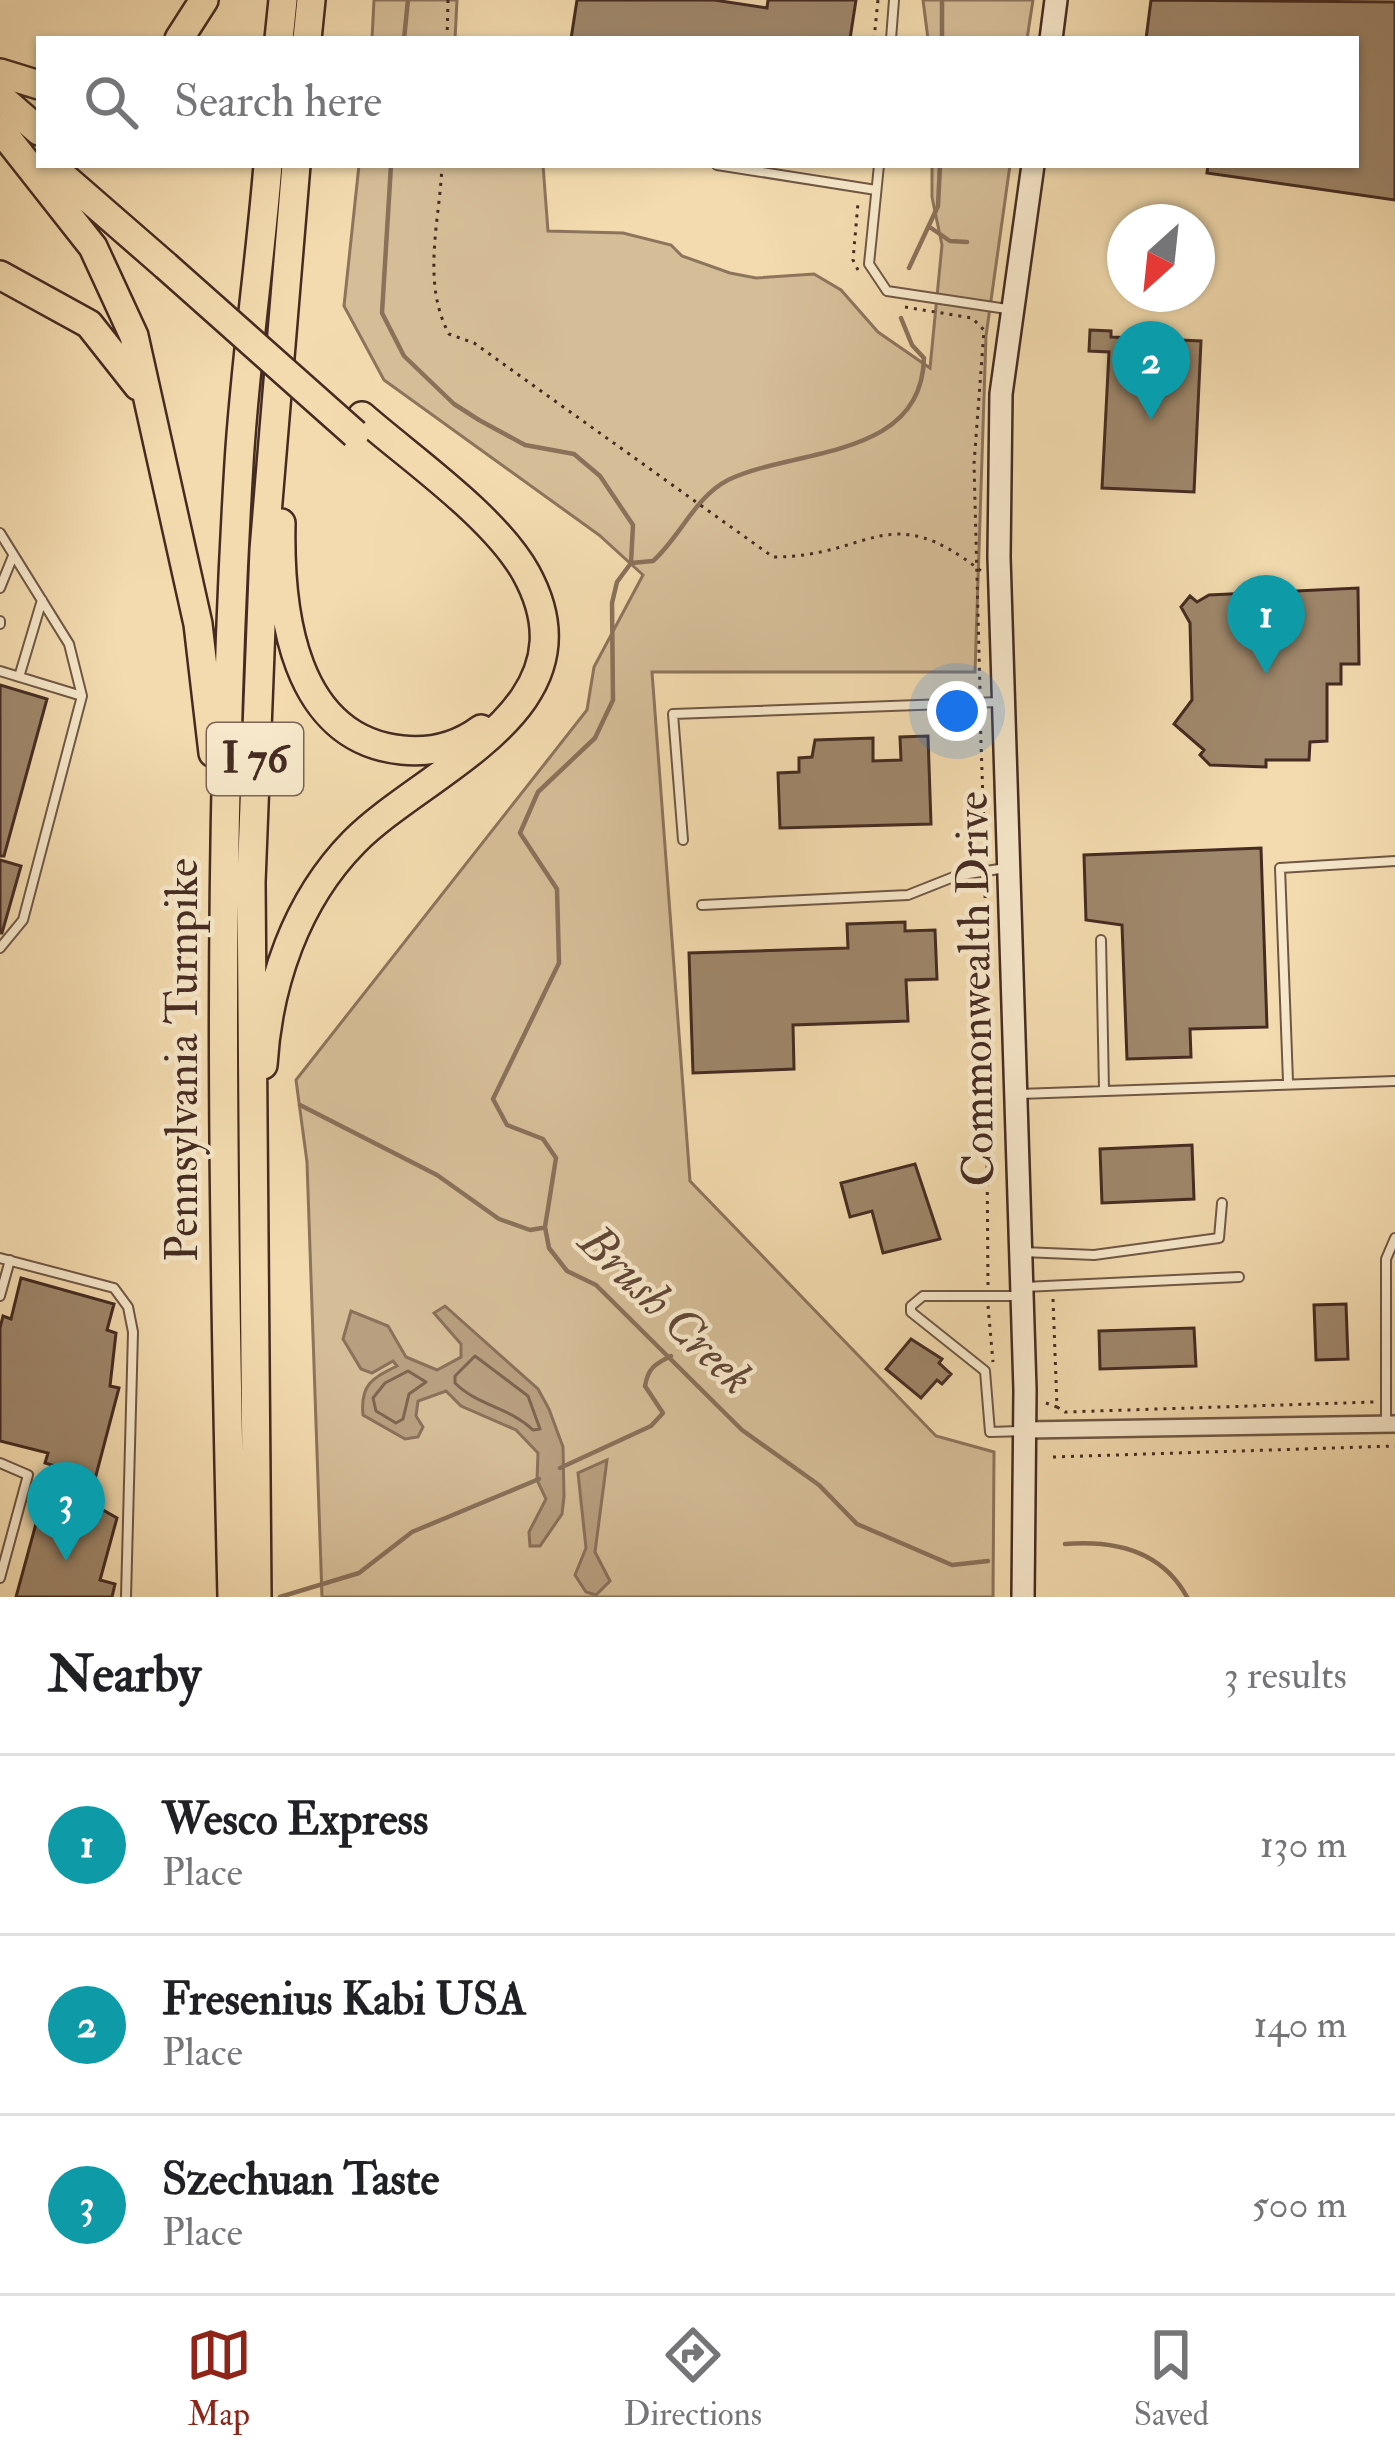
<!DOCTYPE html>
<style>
:root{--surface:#fff;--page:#f6f6f6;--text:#202124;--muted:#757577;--line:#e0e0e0;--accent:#8f2418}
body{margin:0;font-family:"IM FELL Double Pica",serif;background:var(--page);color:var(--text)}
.compass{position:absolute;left:1107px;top:204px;width:108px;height:108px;border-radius:50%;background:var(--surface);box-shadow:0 3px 9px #0004;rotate:207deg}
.you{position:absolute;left:957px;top:711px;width:42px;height:42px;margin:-30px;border:9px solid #fff;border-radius:50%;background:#1a73e8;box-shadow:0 0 0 18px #1a73e833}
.badge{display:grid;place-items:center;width:78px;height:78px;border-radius:50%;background:var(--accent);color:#fff;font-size:39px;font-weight:700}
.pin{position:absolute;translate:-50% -99px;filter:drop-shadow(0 3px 6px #0008)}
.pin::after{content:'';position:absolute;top:63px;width:42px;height:36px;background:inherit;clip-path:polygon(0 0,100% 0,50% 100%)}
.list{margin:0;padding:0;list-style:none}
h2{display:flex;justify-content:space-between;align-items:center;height:156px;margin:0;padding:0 48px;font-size:51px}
h2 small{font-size:39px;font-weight:400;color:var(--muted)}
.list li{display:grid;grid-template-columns:78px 1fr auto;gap:36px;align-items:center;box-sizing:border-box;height:180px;padding:0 48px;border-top:3px solid var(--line)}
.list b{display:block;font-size:45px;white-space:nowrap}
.list p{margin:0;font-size:39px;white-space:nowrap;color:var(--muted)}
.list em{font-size:39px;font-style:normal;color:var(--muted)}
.icon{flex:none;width:66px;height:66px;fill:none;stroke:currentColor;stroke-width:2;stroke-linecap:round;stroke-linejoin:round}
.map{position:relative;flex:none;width:1395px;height:1597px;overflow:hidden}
.search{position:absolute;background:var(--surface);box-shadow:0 3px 9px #0004;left:36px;right:36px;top:36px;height:132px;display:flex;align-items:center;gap:30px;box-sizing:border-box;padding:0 42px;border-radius:0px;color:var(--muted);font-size:45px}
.sheet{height:696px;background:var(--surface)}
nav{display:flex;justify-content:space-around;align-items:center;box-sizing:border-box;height:168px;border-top:3px solid var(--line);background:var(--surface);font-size:33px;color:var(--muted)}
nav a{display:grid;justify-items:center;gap:6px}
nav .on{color:var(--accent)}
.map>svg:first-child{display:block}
</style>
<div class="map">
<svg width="1395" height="1597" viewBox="0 0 1395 1597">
<rect width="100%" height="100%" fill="#f3dbaf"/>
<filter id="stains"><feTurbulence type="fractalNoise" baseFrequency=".00167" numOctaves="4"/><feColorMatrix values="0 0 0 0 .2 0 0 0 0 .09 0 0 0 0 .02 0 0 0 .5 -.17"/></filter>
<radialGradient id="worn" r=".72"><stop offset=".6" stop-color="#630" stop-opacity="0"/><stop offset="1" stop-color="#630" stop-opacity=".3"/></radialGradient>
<path fill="#d5bd97" stroke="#8d745c" stroke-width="3" d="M374 0H457L455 39H372Z
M923 0H1033L1027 39H928Z
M359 165H543L548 231 623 233 671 245 682 256 730 273 756 278 814 274 841 290 878 332 930 368 942 245 932 197V165H1010L986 336 975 672H652L690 1181 936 1436 994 1452 993 1597H322L307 1162 296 1080 587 710 594 667 643 575 599 535 384 380 344 306Z"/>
<path fill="#b89f7f" stroke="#8a715a" stroke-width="3" d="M445 1306 538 1389 549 1409 563 1447 564 1497 562 1514 540 1546H530L529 1532 546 1499 537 1480 538 1453 516 1430 461 1406 446 1391 418 1401 416 1416 423 1427 418 1437 405 1439 363 1415C360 1385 372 1378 397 1366L393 1361 372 1373 361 1369 343 1339 351 1311 388 1326 406 1357 437 1370 461 1357V1344L434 1313Z
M607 1460 595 1552 610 1581 596 1595 586 1592 575 1575 586 1548 578 1473Z"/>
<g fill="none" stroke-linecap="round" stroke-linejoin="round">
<path stroke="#7e6550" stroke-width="3" d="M475 1356 528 1396 540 1429 533 1430C509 1407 478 1406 455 1383V1376Z
M408 1371 426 1382 409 1394 403 1419 396 1423 376 1411 373 1398 385 1383Z"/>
<path stroke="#8a715a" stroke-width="4.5" d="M404 39 408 0
M942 39V0
M391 165 382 313 404 356 454 404 479 420 525 445 574 454 600 476 633 525 631 563 617 582 612 603 613 700 595 738 538 792 520 833 557 889 559 963 493 1099 507 1125 543 1139 556 1158 545 1227 549 1248 567 1271 596 1285 742 1430 819 1485 857 1524 952 1565 988 1561
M931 228 950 241 967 242
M909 268 938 206 940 165
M631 563 653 561C680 537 695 497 728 480 794 448 922 460 924 358L912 345 901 318
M300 1105 437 1175 499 1219 530 1230 542 1228
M560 1468 651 1426 663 1413 645 1386C648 1368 655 1364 671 1356
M1065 1544C1114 1540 1162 1551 1187 1597
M280 1597 359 1573 412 1532 539 1479"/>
</g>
<path fill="#9f876b" stroke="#452b22" stroke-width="3" d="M577 0H714L767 8 768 0H856L850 39H571Z
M1151 0 1395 2V200L1207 173 1208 165H1356V39H1146Z
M1090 330 1111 331V337L1201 341 1194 492 1102 488 1109 352 1089 351Z
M1358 588 1359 664H1341V684H1327V741L1310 742 1309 760H1266V767L1210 765 1200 755 1204 750 1174 724 1192 700 1190 623 1181 607 1190 596 1197 602 1209 595Z
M0 685 47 699 4 856H0Z
M928 736 931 824 780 828 778 773 799 772V758L812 757 815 740 873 738V761L901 760 900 737Z
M1261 848 1267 1027 1190 1029 1191 1057 1127 1059 1122 925 1086 920 1084 855Z
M0 860 21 866 2 933H0Z
M905 922V931L935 930 937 979 906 980 908 1021 793 1025 794 1069 693 1073 689 953 848 948 847 924Z
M1192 1145 1194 1199 1102 1203 1100 1149Z
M915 1164 940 1239 883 1253 872 1211 850 1217 841 1183Z
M21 1278 114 1304 107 1330 116 1333 110 1386 119 1388 89 1502 117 1518 100 1580 115 1584 112 1597H16L52 1465 45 1463 48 1453 0 1441V1328L3 1316 11 1319Z
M1346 1304 1348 1359 1316 1360 1314 1305Z
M1194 1328 1196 1366 1100 1369 1099 1331Z
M911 1339 942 1359 939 1363 951 1374 942 1384 937 1380 921 1398 886 1369Z"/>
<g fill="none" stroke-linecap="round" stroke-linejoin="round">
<defs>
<path id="lane" d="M891 39 894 0
M717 165 876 190
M879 165 869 264 887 291 1007 309
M0 533 69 644 82 696 23 920 0 948
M0 588 13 556
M0 621V624
M0 671 82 696
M19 677 42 600
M683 840 673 714 999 702
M702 905 908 895 956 876 1005 868
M1101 940 1104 1090
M1288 1081 1280 868 1395 861
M1019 1094 1395 1081
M1023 1252 1094 1255 1219 1238 1222 1203
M0 1258 114 1288 128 1307 133 1332 126 1597
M1024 1287 1239 1277
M0 1296 10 1260
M1021 1296H923L911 1306V1312L985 1371 990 1432 1022 1431
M1386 1424V1259L1395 1238
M0 1463 28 1475 0 1578"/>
<path id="street" d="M1026 1430 1395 1424"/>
<path id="secondary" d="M1051 39 1056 0
M1023 1597 1025 1390 999 557 1001 394 1033 165"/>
<path id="highway" d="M179 39 204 0
M279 39 283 0
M307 39 311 0
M0 73 39 85
M0 97 39 131
M0 129 93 247 134 336 198 624 213 753
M50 165 166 266
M0 275 89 324 138 386
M281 523C279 611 293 739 402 750 430 753 458 746 481 729
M263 1065C268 984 296 901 354 842 426 769 601 709 526 573 494 516 411 459 362 416
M232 1597C223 1219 216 841 239 463 245 364 260 264 268 165
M257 1597 251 882 264 550 296 165"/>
</defs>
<use href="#lane" stroke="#705745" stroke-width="12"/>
<use href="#street" stroke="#705745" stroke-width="20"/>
<use href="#secondary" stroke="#452b22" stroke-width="26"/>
<use href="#highway" stroke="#452b22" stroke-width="32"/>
<path stroke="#452b22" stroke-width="3" stroke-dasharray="3 6" stroke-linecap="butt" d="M447 39 448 0
M874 39 878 0
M442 165C440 220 421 282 449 334L474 343 773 557C872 557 887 497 981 571
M858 270 853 260 858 203
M905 307 972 318 984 330 974 464 980 691
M980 713 985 859
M985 886 988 1285
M1053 1299 1057 1407 1065 1412 1374 1402
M988 1306 993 1362
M1046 1403 1057 1407
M1053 1457 1395 1446"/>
<use href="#lane" stroke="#f7e8cb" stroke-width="8"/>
<use href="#street" stroke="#f7e8cb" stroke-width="15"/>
<use href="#secondary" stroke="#f7e8cb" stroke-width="21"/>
<use href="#highway" stroke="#f3dbaf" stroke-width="27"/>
<defs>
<path id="highway-bridge" d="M166 266 355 434"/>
</defs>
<use href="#highway-bridge" stroke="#452b22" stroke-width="32" stroke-linecap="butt"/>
<use href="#highway-bridge" stroke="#f3dbaf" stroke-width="27"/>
</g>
<g text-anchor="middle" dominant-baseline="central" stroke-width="9" stroke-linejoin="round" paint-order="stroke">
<rect fill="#f7e8cb" stroke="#7a6455" stroke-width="3" x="207" y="723" width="96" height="72" rx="9"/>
<g font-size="42" font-weight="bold" fill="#452b22">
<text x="255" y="759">I 76</text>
</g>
<g font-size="45" fill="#452b22" stroke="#f7e8cb">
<text transform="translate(976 989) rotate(-91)">Commonwealth Drive</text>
<text transform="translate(183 1060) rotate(-90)">Pennsylvania Turnpike</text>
</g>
<g font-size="48" font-style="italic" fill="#624839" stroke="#f7e8cb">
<text transform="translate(666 1310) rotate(44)">Brush Creek</text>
</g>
</g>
<rect width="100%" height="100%" filter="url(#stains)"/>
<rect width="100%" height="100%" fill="url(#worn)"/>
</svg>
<svg class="compass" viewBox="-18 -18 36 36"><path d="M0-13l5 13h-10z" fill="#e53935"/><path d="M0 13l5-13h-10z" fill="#757577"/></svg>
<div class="you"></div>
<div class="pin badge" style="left:1266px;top:674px;background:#0f9aa8">1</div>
<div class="pin badge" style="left:1151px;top:420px;background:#0f9aa8">2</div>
<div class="pin badge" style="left:66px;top:1561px;background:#0f9aa8">3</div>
<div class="search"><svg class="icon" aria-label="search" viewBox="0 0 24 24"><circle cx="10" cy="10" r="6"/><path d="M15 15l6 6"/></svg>Search here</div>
</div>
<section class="sheet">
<h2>Nearby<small>3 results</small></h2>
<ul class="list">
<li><span class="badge" style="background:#0f9aa8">1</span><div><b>Wesco Express</b><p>Place</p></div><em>130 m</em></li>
<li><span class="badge" style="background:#0f9aa8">2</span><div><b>Fresenius Kabi USA</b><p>Place</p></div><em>140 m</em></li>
<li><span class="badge" style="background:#0f9aa8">3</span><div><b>Szechuan Taste</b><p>Place</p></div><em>500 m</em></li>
</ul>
</section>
<nav>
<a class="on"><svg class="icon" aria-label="map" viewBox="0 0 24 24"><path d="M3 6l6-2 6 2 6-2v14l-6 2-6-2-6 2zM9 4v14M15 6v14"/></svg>Map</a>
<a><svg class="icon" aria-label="directions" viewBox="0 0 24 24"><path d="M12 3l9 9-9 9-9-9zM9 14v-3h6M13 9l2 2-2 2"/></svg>Directions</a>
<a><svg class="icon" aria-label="saved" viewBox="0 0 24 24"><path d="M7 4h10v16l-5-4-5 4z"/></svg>Saved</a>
</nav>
